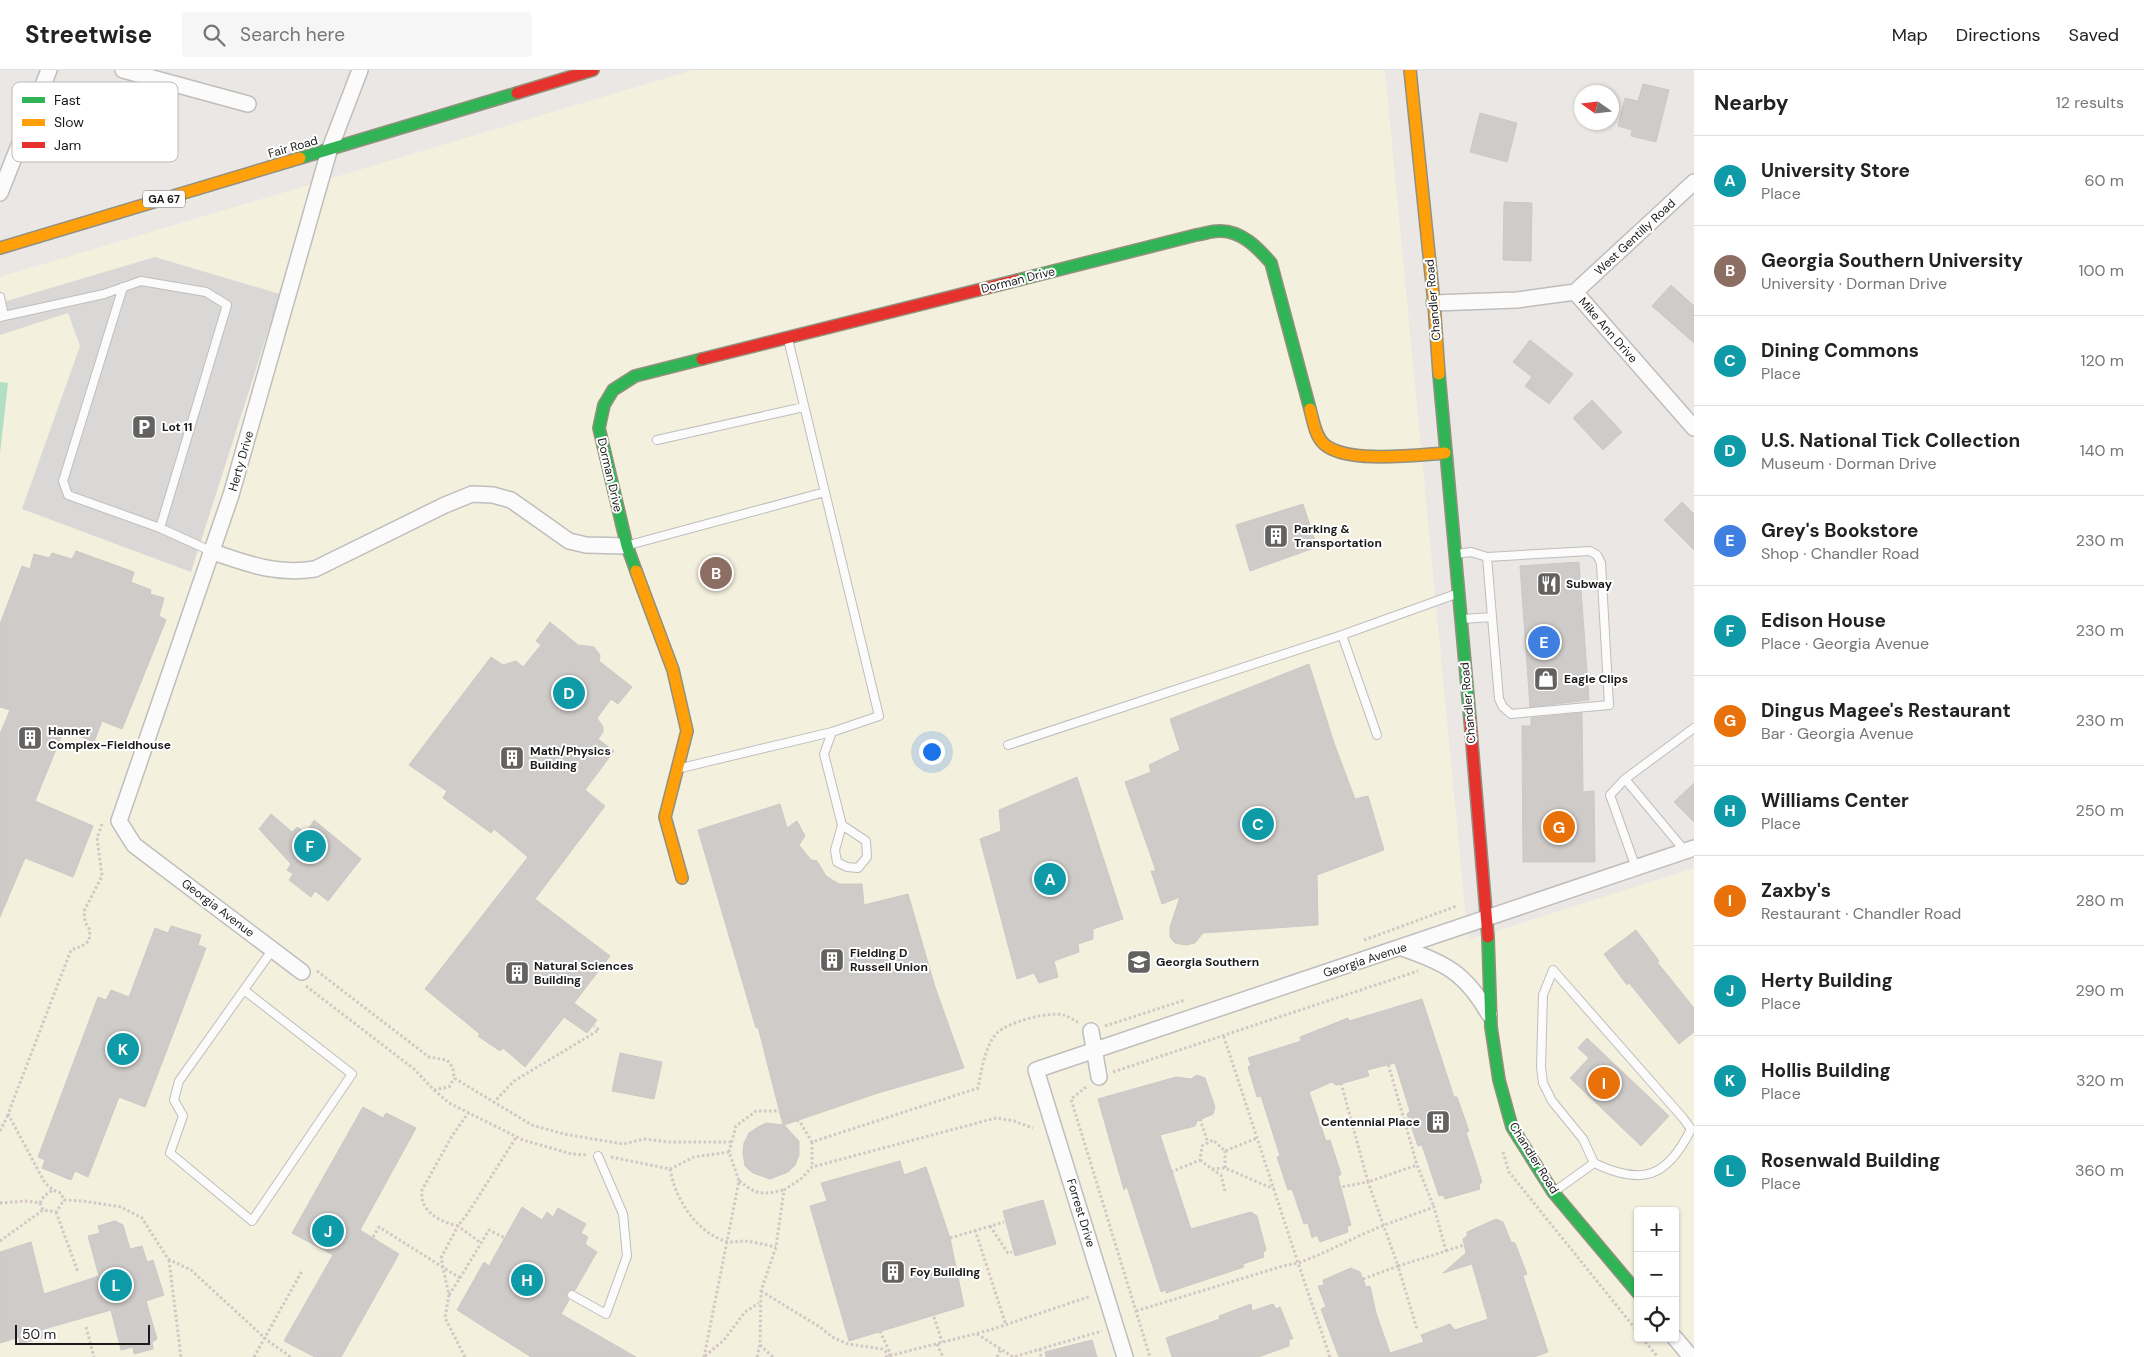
<!DOCTYPE html>
<meta charset="utf-8">
<style>
:root{--surface:#fff;--page:#f6f6f6;--text:#222;--muted:#767676;--line:#e0e0e0;--accent:#db2777}
body{margin:0;font-family:"DM Sans",sans-serif;background:var(--page);color:var(--text)}
.controls{position:absolute;right:15px;bottom:15px;display:grid;overflow:hidden;border-radius:5px;box-shadow:0 1px 4px #0004}
.controls button{width:45px;height:45px;display:grid;place-items:center;padding:0;border:0;border-bottom:1px solid var(--line);background:var(--surface);color:var(--text);font:25px sans-serif}
.compass{position:absolute;left:1574px;top:15px;width:45px;height:45px;border-radius:50%;background:var(--surface);box-shadow:0 1px 4px #0004;rotate:284deg}
.scale{position:absolute;left:15px;bottom:12px;width:135px;box-sizing:border-box;padding-left:5px;border:2px solid #1b1b1b;border-top:0;font-size:14px;line-height:18px;white-space:nowrap;color:#1b1b1b;-webkit-text-stroke:4px #fff;paint-order:stroke}
.you{position:absolute;left:931px;top:681px;width:18px;height:18px;margin:-12px;border:4px solid #fff;border-radius:50%;background:#1a73e8;box-shadow:0 0 0 8px #1a73e833}
.badge{display:grid;place-items:center;width:32px;height:32px;border-radius:50%;background:var(--accent);color:#fff;font-size:16px;font-weight:700}
.pin{position:absolute;translate:-50% -50%;border:2px solid #fff;box-shadow:0 1px 5px #0006}
.list{margin:0;padding:0;list-style:none}
h2{display:flex;justify-content:space-between;align-items:center;height:65px;margin:0;padding:0 20px;font-size:21px}
h2 small{font-size:16px;font-weight:400;color:var(--muted)}
.list li{display:grid;grid-template-columns:32px 1fr auto;gap:15px;align-items:center;box-sizing:border-box;height:90px;padding:0 20px;border-top:1px solid var(--line)}
.list b{display:block;font-size:19px;white-space:nowrap}
.list p{margin:0;font-size:16px;white-space:nowrap;color:var(--muted)}
.list em{font-size:16px;font-style:normal;color:var(--muted)}
.icon{flex:none;width:28px;height:28px;fill:none;stroke:currentColor;stroke-width:2;stroke-linecap:round;stroke-linejoin:round}
.map{position:relative;flex:none;width:1694px;height:1287px;overflow:hidden}
header{display:flex;align-items:center;gap:30px;box-sizing:border-box;height:70px;padding:0 25px;background:var(--surface);border-bottom:1px solid var(--line)}
header strong{font-size:24px}
nav{display:flex;gap:28px;margin-inline-start:auto;font-size:18px}
.search{width:350px;height:45px;background:var(--page);display:flex;align-items:center;gap:12px;box-sizing:border-box;padding:0 18px;border-radius:5px;color:var(--muted);font-size:19px}
main{display:flex}
aside{flex:1;background:var(--surface)}
.map>svg:first-child{display:block}
</style>
<header>
<strong>Streetwise</strong>
<div class="search"><svg class="icon" aria-label="search" viewBox="0 0 24 24"><circle cx="10" cy="10" r="6"/><path d="M15 15l6 6"/></svg>Search here</div>
<nav><a>Map</a><a>Directions</a><a>Saved</a></nav>
</header>
<main>
<div class="map">
<svg width="1694" height="1287" viewBox="0 0 1694 1287">
<rect width="100%" height="100%" fill="#eae7e4"/>
<path fill="#f4f0de" fill-rule="evenodd" d="M693 0H1385L1468 870 1694 798V1287H0V207ZM1638 1141H1675V1268H1638Z"/>
<path fill="#b1dfc3" d="M0 312 8 313 0 383Z"/>
<path fill="#dad8d7" d="M155 187 280 224 191 502 22 439 80 276 68 243 0 265V233Z"/>
<path fill="#cecbc9" stroke="#cdc8c6" d="M1643 14 1669 20 1656 72 1631 66 1632 60 1618 56 1625 28 1638 31Z
M1480 43 1517 53 1507 92 1470 82Z
M1504 132 1532 133 1531 191 1503 190Z
M1671 215 1694 236V273L1652 236Z
M1530 270 1573 304 1549 334 1525 316 1532 307 1513 292Z
M1592 330 1622 362 1603 380 1573 348Z
M1682 432 1694 444V480L1664 450Z
M1303 434 1317 477 1250 501 1236 455Z
M76 481 134 502 131 512 151 520 150 524 164 528 159 546 166 550 122 659 102 651 94 672 64 660 35 731 93 756 73 807 25 788 0 847V664L10 640 0 637V554L22 496 30 499 34 484 49 488 52 483 72 489Z
M1579 492 1589 630 1530 637 1520 496Z
M550 552 578 575 594 577 600 585 599 591 632 617 618 634 611 629 597 648 603 657V662L598 669 614 681 585 720 605 736 535 829 610 886 574 933 597 950 587 963 564 947 525 997 503 978 500 981 478 966 480 964 425 919 528 787 494 759 491 763 443 728 447 721 409 695 491 587 503 595 516 591 523 597 541 575 536 571Z
M1309 594 1334 673 1355 729 1368 726 1384 780 1317 805 1318 855 1203 863 1195 873 1186 875 1175 873 1170 867V857L1180 827 1162 834 1151 801H1156L1125 712 1151 702 1149 695 1180 680 1170 649Z
M1582 643 1583 722 1594 721 1595 792H1523L1522 656H1531V648Z
M1077 707 1123 849 1093 859V869L1078 874 1079 882 1054 891 1058 907 1039 913 1034 903 1017 909 980 769 1001 761 999 740Z
M1694 713V752L1674 732Z
M780 734 787 758 797 751 805 766 799 775 811 790 817 791 826 806 839 814H862L864 835 908 824 935 917 964 998 878 1023 784 1055 799 1071V1085L795 1095 788 1102 770 1109 753 1103 745 1096 743 1083 744 1073 749 1063 758 1057 766 1053 783 1055 758 957 756 958 698 760Z
M271 744 292 762 297 757 306 763 314 750 361 789 328 831 315 821 311 827 289 810 293 804 287 800 291 794 259 759Z
M171 856 201 865 198 875 206 878 145 1037 119 1027 88 1107 75 1101 71 1110 42 1098 45 1090 38 1087 98 927 106 930 111 920 129 927 155 858 168 863Z
M1636 860 1659 891 1657 892 1694 938V962L1679 974 1629 913 1627 915 1604 884Z
M1422 929 1454 1027H1457L1469 1061 1466 1062 1482 1112 1479 1115 1480 1119 1445 1129 1443 1125 1439 1126 1422 1075 1418 1076 1407 1044 1410 1041 1395 993 1367 1000 1369 1006 1336 1015 1332 1012 1309 1022 1326 1071 1330 1070 1341 1104 1338 1107 1351 1155 1347 1157 1348 1162 1320 1172 1317 1165 1312 1168 1308 1153 1304 1154 1292 1119 1288 1120 1277 1087 1280 1086 1261 1026 1257 1027 1248 997 1251 995 1248 988 1301 971 1300 967 1348 948 1349 951Z
M1587 968 1669 1046 1641 1076 1570 1008 1589 988 1578 978Z
M620 983 662 992 654 1029 612 1021Z
M1197 1005 1205 1008 1215 1037 1213 1044 1197 1051 1195 1056 1160 1065 1191 1159 1251 1142 1257 1146 1266 1180 1263 1183 1264 1187 1243 1194 1244 1197 1166 1223V1220L1161 1222 1127 1117 1124 1120 1098 1029 1176 1007 1191 1009Z
M363 1037 383 1048 386 1043 416 1058 360 1160 399 1184 341 1287H315L284 1271 333 1185 292 1163Z
M900 1091 904 1105 926 1097 950 1168 964 1236 849 1271 810 1136 827 1131 821 1113Z
M1043 1130 1056 1174 1015 1186 1003 1141Z
M522 1137 542 1150 547 1142 553 1147 558 1138 586 1154 581 1163 588 1167 585 1174 597 1182 575 1220 567 1222 566 1226 569 1230 561 1244 636 1287H531L457 1240 484 1192 489 1196Z
M1496 1149 1503 1152 1511 1172 1515 1173 1527 1204 1523 1206 1548 1282 1534 1287H1339L1321 1239 1326 1237 1318 1216 1324 1215 1323 1210 1351 1198 1360 1202 1366 1217 1370 1216 1376 1243 1390 1283 1424 1272 1421 1265 1450 1254 1455 1260 1488 1249 1472 1194 1443 1203 1466 1183 1463 1169 1467 1166V1162Z
M115 1151 123 1155 130 1179 142 1176 147 1192 153 1190 164 1225 146 1231 157 1269 152 1272 153 1279 134 1284 133 1277 121 1280 111 1240 44 1259 45 1267 19 1274 20 1267 0 1273V1182L31 1172 44 1224 99 1206 88 1166 100 1163 98 1156Z
M1251 1234 1252 1241 1273 1234 1276 1239 1280 1237 1293 1269H1289V1276L1258 1287H1172L1166 1268 1220 1249 1219 1246Z
M1092 1270 1097 1287H1046L1045 1282Z"/>
<g fill="none" stroke-linecap="round" stroke-linejoin="round">
<defs>
<path id="lane" d="M123 217 63 411 68 425 160 458
M0 227 4 246 0 247
M4 246 104 224 141 211 206 222 227 235 160 458 213 482
M657 370 804 337
M629 475 825 422
M1455 484 1471 482 1487 487 1590 481 1597 485 1601 493 1609 635 1511 644 1503 637 1499 629 1492 547 1462 549
M1487 487 1492 547
M1342 565 1377 665
M832 662 824 684 842 755 835 780 837 792 847 797 858 798 867 787 866 771 842 755
M1008 675 1342 565 1456 524
M681 698 832 662 879 646 788 269
M1625 709 1685 781
M1636 798 1610 725 1625 709 1694 658
M1553 900 1683 1048 1691 1059C1667 1108 1642 1116 1594 1093L1583 1069 1552 1031 1543 1013 1541 997 1543 925Z
M244 920 352 1004 252 1151 170 1083 183 1046 174 1030 179 1011 273 879
M1555 1121 1594 1093
M572 1225 606 1244 627 1186 623 1144 598 1086"/>
<path id="street" d="M123 0 248 34
M0 123 49 0
M1575 222 1694 358
M1575 222 1694 112
M1434 233 1517 230 1575 222
M213 482C248 494 276 505 315 499L445 435 472 424 493 425 511 430 569 471 586 475 627 476
M1402 878C1446 893 1465 903 1489 944
M302 902 134 775 119 751 231 425 329 81 360 0
M1091 961 1099 1007
M1675 1268 1691 1287
M1125 1287 1036 1000 1694 778"/>
<path id="fast" d="M300 88 517 23
M1018 210 1196 165C1204 164 1211 161 1219 161 1241 160 1258 178 1271 193L1310 339
M1439 304 1470 649
M636 501 627 476 599 358 604 335 613 320 635 306 702 289
M1488 867 1491 957 1499 1010 1512 1057 1553 1122 1638 1223"/>
<path id="slow" d="M1410 0 1434 233 1439 304
M0 178 300 88
M1310 339C1313 350 1315 366 1324 374 1346 394 1416 385 1445 383
M636 501 673 600 687 661 665 747 682 808"/>
<path id="jam" d="M517 23 593 0
M702 289 1018 210
M1470 649 1488 867"/>
</defs>
<use href="#lane" stroke="#bfbebc" stroke-width="10"/>
<use href="#street" stroke="#bfbebc" stroke-width="18"/>
<use href="#fast" stroke="#93907e" stroke-width="14"/>
<use href="#slow" stroke="#93907e" stroke-width="14"/>
<use href="#jam" stroke="#93907e" stroke-width="14"/>
<path stroke="#d4c6c6" stroke-width="3" stroke-dasharray="2.5 2.5" stroke-linecap="butt" d="M102 754 97 768 102 806 84 841 85 852 90 860 89 871 82 876 71 880 8 1044 45 1113 53 1120 61 1123 64 1130 83 1131 121 1137 142 1148 168 1189 191 1200 268 1271 291 1287
M1364 870 1457 836
M317 901 429 987 447 990 453 998 454 1008 532 1055 564 1064 623 1074 644 1069 668 1072H732
M306 916 414 999 434 1020 449 1017 454 1008
M1105 956 1185 930
M1387 990 1417 1095
M1113 1002 1418 901
M1341 1013 1368 1112 1417 1095 1434 1137
M1086 1017 1071 1029 1150 1287
M434 1020 449 1033 523 1070 572 1084 588 1085
M493 1033 514 1011 599 960 594 956
M469 1042 452 1066 422 1120C419 1141 440 1152 458 1156L468 1143 517 1066
M1200 1049 1208 1073
M0 1061 8 1045
M812 1072V1097
M1503 1082 1509 1102 1638 1262
M611 1087 670 1099 694 1087 729 1082
M1200 1090 1212 1099 1225 1098 1274 1119
M1225 1098V1081
M670 1099C675 1128 695 1161 725 1171 731 1173 738 1171 745 1171 755 1172 766 1175 776 1177
M1212 1099 1221 1105 1225 1121
M1171 1102 1200 1090 1202 1076 1213 1070 1225 1081 1257 1068
M739 1111C758 1125 761 1125 784 1120
M0 1133 27 1131 40 1133 43 1140 56 1142 64 1130
M40 1133 44 1126 53 1120
M56 1142 78 1202
M990 1156 1008 1183 1012 1182
M975 1160 1006 1255
M373 1167 379 1157 460 1208 449 1225
M950 1168 1004 1152
M0 1171 43 1140
M1446 1181 1464 1175
M169 1190 181 1287
M460 1208 489 1160 505 1168
M1363 1209 1398 1196 1417 1259
M761 1221 820 1257 832 1267 848 1274 883 1279 890 1286
M1136 1241 1283 1196 1298 1193 1223 964
M934 1247 942 1272
M86 1257 94 1287
M880 1261 891 1285
M977 1264 1013 1287 1102 1261
M1642 1268 1658 1287
M937 1274 943 1287
M760 1275 773 1287
M1040 1279 1041 1287
M705 1286 724 1270 745 1242 759 1233
M254 1287 302 1201
M465 1287 445 1248 449 1225 441 1188 458 1156 481 1173
M704 1287 739 1111 729 1082 736 1056 756 1041H779L800 1052 812 1072 978 1018C981 1003 985 975 997 963 1008 952 1049 941 1064 945 1068 946 1073 950 1078 952
M757 1287 760 1274 761 1221 776 1177 784 1120 802 1108 812 1097 996 1048 1014 1051 1033 1058
M885 1287 990 1260 1091 1226
M997 1287 1001 1279
M1330 1287 1298 1193C1320 1185 1340 1175 1361 1165 1385 1154 1410 1146 1434 1137L1446 1181 1398 1196 1368 1112 1341 1117"/>
<use href="#lane" stroke="#fcfbfb" stroke-width="8"/>
<use href="#street" stroke="#fcfbfb" stroke-width="15"/>
<use href="#fast" stroke="#30b455" stroke-width="11"/>
<use href="#slow" stroke="#ff9f0a" stroke-width="11"/>
<use href="#jam" stroke="#e5322d" stroke-width="11"/>
</g>
<defs>
<symbol id="parking-square" viewBox="-11 -11 22 22"><rect x="-9" y="-9" width="18" height="18" rx="4" fill="#636261" stroke="#fff"/><path d="M-3.5-5.5H1a3.5 3.5 0 0 1 0 7H-1V5.5H-3.5ZM-1-3.4V-.6H.8a1.4 1.4 0 0 0 0-2.8Z" fill="#fff"/></symbol>
<symbol id="building-square" viewBox="-11 -11 22 22"><rect x="-9" y="-9" width="18" height="18" rx="4" fill="#636261" stroke="#fff"/><path d="M-4-6H4V6H1V3H-1V6H-4ZM-2.5-4.3h1.7v1.8h-1.7ZM.8-4.3h1.7v1.8H.8ZM-2.5-1h1.7V.8h-1.7ZM.8-1h1.7V.8H.8Z" fill="#fff"/></symbol>
<symbol id="restaurant-square" viewBox="-11 -11 22 22"><rect x="-9" y="-9" width="18" height="18" rx="4" fill="#636261" stroke="#fff"/><path d="M-5-6h1v4h1v-4h1v4h1v-4h1v5L-1.5 .5V6h-2V.5L-5-1ZM5-6V6H3V1.5H1.5Q1.5-4 5-6Z" fill="#fff"/></symbol>
<symbol id="shop-square" viewBox="-11 -11 22 22"><rect x="-9" y="-9" width="18" height="18" rx="4" fill="#636261" stroke="#fff"/><path d="M-5-2.5h2.3a2.7 3.5 0 0 1 5.4 0H5L5.5 6h-11ZM-1.5-2.5h3a1.5 2.3 0 0 0-3 0Z" fill="#fff"/></symbol>
<symbol id="university-square" viewBox="-11 -11 22 22"><rect x="-9" y="-9" width="18" height="18" rx="4" fill="#636261" stroke="#fff"/><path d="M0-5L7-2L0 1L-7-2ZM-4 1L0 2.5L4 1V4Q0 6-4 4Z" fill="#fff"/></symbol>
</defs>
<g fill-rule="evenodd">
<use href="#parking-square" x="130" y="343" width="28" height="28"/>
<use href="#building-square" x="1262" y="452" width="28" height="28"/>
<use href="#restaurant-square" x="1535" y="500" width="28" height="28"/>
<use href="#shop-square" x="1532" y="595" width="28" height="28"/>
<use href="#building-square" x="16" y="654" width="28" height="28"/>
<use href="#building-square" x="498" y="674" width="28" height="28"/>
<use href="#building-square" x="818" y="876" width="28" height="28"/>
<use href="#university-square" x="1125" y="878" width="28" height="28"/>
<use href="#building-square" x="503" y="889" width="28" height="28"/>
<use href="#building-square" x="1424" y="1038" width="28" height="28"/>
<use href="#building-square" x="879" y="1188" width="28" height="28"/>
</g>
<g text-anchor="middle" dominant-baseline="central" stroke-width="4" stroke-linejoin="round" paint-order="stroke">
<rect fill="#fff" stroke="#5f5f5f" stroke-width="1" x="143" y="120.5" width="42" height="17" rx="4"/>
<g font-size="11" font-weight="bold" fill="#1b1b1b">
<text x="164" y="129">GA 67</text>
</g>
<g font-size="12" fill="#1b1b1b" stroke="#fff">
<text transform="translate(293 77) rotate(-16)">Fair Road</text>
<text transform="translate(1635 167) rotate(-43)">West Gentilly Road</text>
<text transform="translate(1018 210) rotate(-14)">Dorman Drive</text>
<text transform="translate(1433 230) rotate(-95)">Chandler Road</text>
<text transform="translate(1608 260) rotate(49)">Mike Ann Drive</text>
<text transform="translate(241 391) rotate(-74)">Herty Drive</text>
<text transform="translate(610 405) rotate(77)">Dorman Drive</text>
<text transform="translate(1468 633) rotate(-95)">Chandler Road</text>
<text transform="translate(218 838) rotate(37)">Georgia Avenue</text>
<text transform="translate(1365 890) rotate(-18)">Georgia Avenue</text>
<text transform="translate(1534 1088) rotate(58)">Chandler Road</text>
<text transform="translate(1081 1143) rotate(73)">Forrest Drive</text>
</g>
<g font-size="12" font-weight="bold" fill="#1b1b1b" stroke="#fff" text-anchor="start">
<text x="162" y="357">Lot 11</text>
<text x="1294" y="459">Parking &amp;<tspan x="1294" dy="14">Transportation</tspan></text>
<text x="1566" y="514">Subway</text>
<text x="1564" y="609">Eagle Clips</text>
<text x="48" y="661">Hanner<tspan x="48" dy="14">Complex-Fieldhouse</tspan></text>
<text x="530" y="681">Math/Physics<tspan x="530" dy="14">Building</tspan></text>
<text x="850" y="883">Fielding D<tspan x="850" dy="14">Russell Union</tspan></text>
<text x="1156" y="892">Georgia Southern</text>
<text x="534" y="896">Natural Sciences<tspan x="534" dy="14">Building</tspan></text>
<text x="1420" y="1052" text-anchor="end">Centennial Place</text>
<text x="910" y="1202">Foy Building</text>
</g>
</g>
<rect x="12" y="12" width="166" height="80" rx="8" fill="#fff" stroke="#bbb" stroke-width="1"/>
<rect x="22" y="27" width="23" height="6" fill="#30b455"/>
<rect x="22" y="49" width="23" height="7" fill="#ff9f0a"/>
<rect x="22" y="72" width="23" height="6" fill="#e5322d"/>
<g font-size="14" fill="#1b1b1b">
<text x="54" y="35">Fast</text>
<text x="54" y="57">Slow</text>
<text x="54" y="80">Jam</text>
</g>
</svg>
<div class="controls">
<button>+</button>
<button>−</button>
<button><svg class="icon" aria-label="locate" viewBox="0 0 24 24"><circle cx="12" cy="12" r="6"/><path d="M12 2v4M12 18v4M2 12h4M18 12h4"/></svg></button>
</div>
<svg class="compass" viewBox="-18 -18 36 36"><path d="M0-13l5 13h-10z" fill="#e53935"/><path d="M0 13l5-13h-10z" fill="#767676"/></svg>
<div class="scale">50 m</div>
<div class="you"></div>
<div class="pin badge" style="left:1050px;top:809px;background:#0f9aa8">A</div>
<div class="pin badge" style="left:716px;top:503px;background:#8d6e63">B</div>
<div class="pin badge" style="left:1258px;top:754px;background:#0f9aa8">C</div>
<div class="pin badge" style="left:569px;top:623px;background:#0f9aa8">D</div>
<div class="pin badge" style="left:1544px;top:572px;background:#3f7fe0">E</div>
<div class="pin badge" style="left:310px;top:776px;background:#0f9aa8">F</div>
<div class="pin badge" style="left:1559px;top:757px;background:#e8710a">G</div>
<div class="pin badge" style="left:527px;top:1210px;background:#0f9aa8">H</div>
<div class="pin badge" style="left:1604px;top:1013px;background:#e8710a">I</div>
<div class="pin badge" style="left:328px;top:1161px;background:#0f9aa8">J</div>
<div class="pin badge" style="left:123px;top:979px;background:#0f9aa8">K</div>
<div class="pin badge" style="left:116px;top:1215px;background:#0f9aa8">L</div>
</div>
<aside>
<h2>Nearby<small>12 results</small></h2>
<ul class="list">
<li><span class="badge" style="background:#0f9aa8">A</span><div><b>University Store</b><p>Place</p></div><em>60 m</em></li>
<li><span class="badge" style="background:#8d6e63">B</span><div><b>Georgia Southern University</b><p>University · Dorman Drive</p></div><em>100 m</em></li>
<li><span class="badge" style="background:#0f9aa8">C</span><div><b>Dining Commons</b><p>Place</p></div><em>120 m</em></li>
<li><span class="badge" style="background:#0f9aa8">D</span><div><b>U.S. National Tick Collection</b><p>Museum · Dorman Drive</p></div><em>140 m</em></li>
<li><span class="badge" style="background:#3f7fe0">E</span><div><b>Grey's Bookstore</b><p>Shop · Chandler Road</p></div><em>230 m</em></li>
<li><span class="badge" style="background:#0f9aa8">F</span><div><b>Edison House</b><p>Place · Georgia Avenue</p></div><em>230 m</em></li>
<li><span class="badge" style="background:#e8710a">G</span><div><b>Dingus Magee's Restaurant</b><p>Bar · Georgia Avenue</p></div><em>230 m</em></li>
<li><span class="badge" style="background:#0f9aa8">H</span><div><b>Williams Center</b><p>Place</p></div><em>250 m</em></li>
<li><span class="badge" style="background:#e8710a">I</span><div><b>Zaxby's</b><p>Restaurant · Chandler Road</p></div><em>280 m</em></li>
<li><span class="badge" style="background:#0f9aa8">J</span><div><b>Herty Building</b><p>Place</p></div><em>290 m</em></li>
<li><span class="badge" style="background:#0f9aa8">K</span><div><b>Hollis Building</b><p>Place</p></div><em>320 m</em></li>
<li><span class="badge" style="background:#0f9aa8">L</span><div><b>Rosenwald Building</b><p>Place</p></div><em>360 m</em></li>
</ul>
</aside>
</main>
